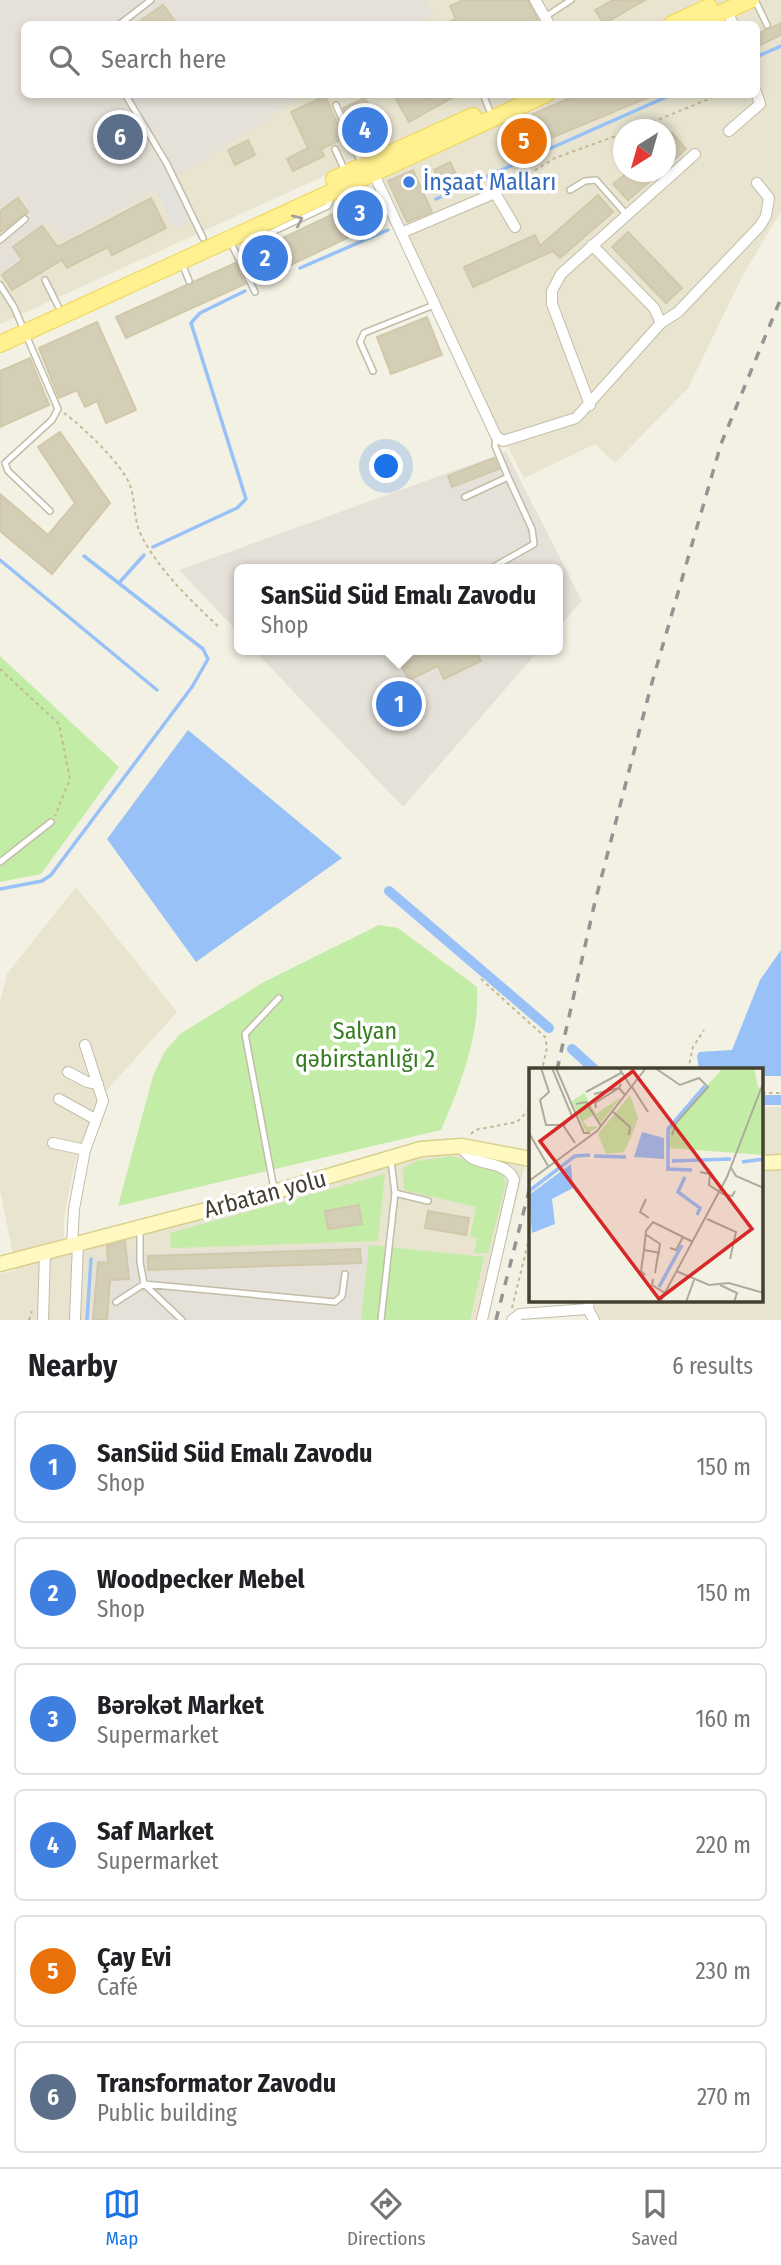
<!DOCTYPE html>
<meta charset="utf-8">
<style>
:root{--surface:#fff;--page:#f6f6f6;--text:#202124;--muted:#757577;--line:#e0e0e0;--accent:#1a73e8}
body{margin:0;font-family:"Fira Sans Condensed",sans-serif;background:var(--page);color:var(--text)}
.compass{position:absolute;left:613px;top:119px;width:63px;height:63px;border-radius:50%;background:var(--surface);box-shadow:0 4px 10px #0003;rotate:217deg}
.you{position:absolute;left:387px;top:467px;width:24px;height:24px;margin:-18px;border:5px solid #fff;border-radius:50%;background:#1a73e8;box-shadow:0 0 0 10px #1a73e833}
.badge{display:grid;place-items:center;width:46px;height:46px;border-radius:50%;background:var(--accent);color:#fff;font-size:23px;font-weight:700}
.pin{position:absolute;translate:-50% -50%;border:4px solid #fff;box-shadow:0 2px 7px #0006}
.popup{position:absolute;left:234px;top:564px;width:329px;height:91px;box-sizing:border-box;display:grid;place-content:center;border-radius:10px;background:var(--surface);filter:drop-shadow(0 2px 5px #0005);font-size:23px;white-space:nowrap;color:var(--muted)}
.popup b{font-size:26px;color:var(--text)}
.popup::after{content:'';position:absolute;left:50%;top:100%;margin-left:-14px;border:14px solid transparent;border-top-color:var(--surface)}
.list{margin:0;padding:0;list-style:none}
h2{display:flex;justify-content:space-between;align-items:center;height:91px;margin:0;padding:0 28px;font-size:30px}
h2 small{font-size:23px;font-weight:400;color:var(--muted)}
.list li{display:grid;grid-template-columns:46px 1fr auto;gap:21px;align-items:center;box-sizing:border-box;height:112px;margin:0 14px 14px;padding:0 14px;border:2px solid var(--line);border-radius:10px}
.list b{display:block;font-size:26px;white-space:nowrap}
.list p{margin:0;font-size:23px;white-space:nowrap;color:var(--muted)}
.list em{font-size:23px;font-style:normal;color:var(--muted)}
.icon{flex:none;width:38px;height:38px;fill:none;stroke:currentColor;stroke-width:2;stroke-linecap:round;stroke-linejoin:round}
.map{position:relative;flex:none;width:781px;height:1320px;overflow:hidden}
.search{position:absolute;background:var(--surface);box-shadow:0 4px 10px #0003;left:21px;right:21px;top:21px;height:77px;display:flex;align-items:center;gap:18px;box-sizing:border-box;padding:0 24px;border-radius:10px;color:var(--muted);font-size:26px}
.sheet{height:847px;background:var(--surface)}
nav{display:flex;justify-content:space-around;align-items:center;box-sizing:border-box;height:98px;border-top:2px solid var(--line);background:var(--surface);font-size:19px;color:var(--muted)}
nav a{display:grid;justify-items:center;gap:4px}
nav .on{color:var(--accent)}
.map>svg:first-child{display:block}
</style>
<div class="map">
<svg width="781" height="1320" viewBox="0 0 781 1320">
<rect width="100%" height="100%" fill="#f3f1e3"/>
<path fill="#e8e4d0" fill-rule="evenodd" d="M0 0H781V211L743 275 688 388 615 463 595 444 524 478 487 407 372 154 0 324ZM24 24H756V94H24ZM624 130H666V172H624Z
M76 887 177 1012 98 1100 75 1161 64 1218V1251L420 1156 454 1151 525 1164 487 1320H0V1274L16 1270 0 1190V1002L7 974Z
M762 1107H781V1320H591L597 1301H762Z"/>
<path fill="#e5e1d8" d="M0 0H426L434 12 414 24H24V94L305 95 156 190 63 241 48 222 13 247 22 260 0 277Z
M506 452 582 601 558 628V569H240V634L179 570Z
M254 650H539L403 807Z
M369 1245 361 1320H90L95 1258 161 1252Z"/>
<path fill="#c3eca7" d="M0 656 119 767 41 874 0 882Z
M379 925 398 928 477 987C480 1035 460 1087 441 1130L118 1206 153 1076 165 1051 180 1034 264 982Z
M453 1156 502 1174 506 1183 488 1253H474L477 1238 470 1236 476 1207 404 1190 403 1168 417 1161Z
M385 1174 378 1241 171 1248 170 1233Z
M369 1245 484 1257 470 1320H361Z"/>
<path fill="#e3e1dc" d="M174 179 194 219 175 229 156 190Z"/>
<path fill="#98c2f7" d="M188 730 342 858 196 962 107 839Z
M781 950V1076H762V1070H699L697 1056 699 1052 732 1050 760 980Z"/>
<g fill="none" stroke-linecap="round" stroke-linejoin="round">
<path stroke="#98c2f7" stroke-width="3.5" d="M756 57 781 46
M436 199 673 94
M300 268 388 230
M153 547 237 508 246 499 191 323 200 313 245 291
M0 560 157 690
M119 583 144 555
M0 889 42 881 51 875 192 687 208 659 203 649 84 556
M87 1320 91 1259"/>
<path stroke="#98c2f7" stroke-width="10" d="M389 891 549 1028
M572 1049 595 1070
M762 1100H781"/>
</g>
<path fill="#d5ceb7" stroke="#d1c8aa" stroke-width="2" d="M463 0H528L540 24H445L456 19 450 6Z
M613 0H645L604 24 595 10Z
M163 5 175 21 170 24H136Z
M781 23V35L757 47V34Z
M400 94H424L426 99 434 94H459L409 122 395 97Z
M579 94 654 95 515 153 509 140 539 127 533 114Z
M325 96 344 138 321 149 324 156 293 171 287 159 308 148 291 112Z
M365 98 382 133 359 144 343 108Z
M672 133 686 149 666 167V138Z
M248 140 255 155 235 165 228 150Z
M450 162 458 178 442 186 434 170Z
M413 170 432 212 407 222 388 181Z
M628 172H661L628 200 613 184Z
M373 195 385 220 257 281 255 279 245 256Z
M598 195 613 212 560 258 553 251 473 287 464 267 535 235 540 246Z
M18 198 28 212 0 232V211Z
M151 198 166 228 112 255 108 247 67 268 62 260 12 290 2 275 22 260 13 247 42 226 58 247Z
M628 232 682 288 666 303 612 247Z
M235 263 245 284 126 338 116 317Z
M427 317 442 355 391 374 377 337Z
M97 322 136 410 106 423 97 401 85 407 77 390 59 398 39 348Z
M30 358 49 405 0 427V371Z
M60 432 110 503 52 574 0 531V494L48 535 75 503 38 447Z
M494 458 499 469 452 487 448 476Z
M393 650H475L481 661 444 679 438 666 409 680Z
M359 1205 362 1224 328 1229 325 1211Z
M428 1211 469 1218 466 1235 425 1228Z
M125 1241 129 1279 110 1280 107 1320H93L98 1262 108 1263 107 1246Z
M360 1249 361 1263 148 1270V1256Z"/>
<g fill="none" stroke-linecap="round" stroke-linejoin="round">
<defs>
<path id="lane" d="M755 0 767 25
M545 17 571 0
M120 24 151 0
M125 94 167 164 203 238
M483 94 489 109
M336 105 361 163
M335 149 345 171
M570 190 585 181 596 180 626 214
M257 229 268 234 328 206 332 195
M0 240 25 219
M230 241 255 292
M182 263 189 281
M45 280 58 306
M0 285 14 307 58 409 52 420 5 463 8 471 50 511
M373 371 360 342 364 333 434 305
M465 497 508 477 495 446 496 436
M490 569 534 544 532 529 508 477
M0 862 51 822
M274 1189 245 1034 279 998
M395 1193 428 1201
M140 1230V1262L144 1284 335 1302 342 1296 345 1274
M116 1302 144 1284 182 1320
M381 1320 395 1193 391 1161"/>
<path id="street" d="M535 0 549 24
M727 11 733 24
M729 131 760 104 756 92
M372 170 496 436 503 441 576 418 661 323 654 308 592 245
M401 233 495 193 515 227
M661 323 678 312 760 226 766 216 769 198 757 183
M590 405 552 304V291L561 274 695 154
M68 1072 87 1082 98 1084
M59 1099 95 1119
M53 1143 85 1150
M462 1146C470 1170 505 1157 514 1180L482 1320
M72 1245 74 1209 85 1150 103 1101 85 1045
M589 1301 588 1309 594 1320
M43 1320 45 1252
M75 1320 78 1243
M512 1320 520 1314 588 1309"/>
<path id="secondary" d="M762 1163 781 1162
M0 1264 264 1195 421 1149 462 1146 531 1159"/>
<path id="primary" d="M672 24 709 7
M697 24 750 0
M334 179 473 116
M0 344 546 94"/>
</defs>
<use href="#lane" stroke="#c2bda7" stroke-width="8"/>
<use href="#street" stroke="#c2bda7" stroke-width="12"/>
<use href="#secondary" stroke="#d8d08d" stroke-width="17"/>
<use href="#primary" stroke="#efd755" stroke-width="18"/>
<path stroke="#c3b994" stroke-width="2" stroke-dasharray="3.5 3.5" stroke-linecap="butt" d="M633 130 721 94
M505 189 555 158 624 133
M64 413C82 426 122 464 130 485 136 502 133 520 142 537 160 571 191 601 219 627
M0 669 59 724 70 779 55 816
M481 979 545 1037 547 1047 542 1070
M688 1070 693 1047 704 1030
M762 1093H781
M471 1134 475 1130 517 1122 531 1108
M512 1308 531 1231
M29 1320 32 1311"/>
<use href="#lane" stroke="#fff" stroke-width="5"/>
<use href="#street" stroke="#fff" stroke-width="10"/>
<use href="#secondary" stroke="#fff9c1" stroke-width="14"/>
<use href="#primary" stroke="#fff090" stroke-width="16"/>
<path stroke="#949494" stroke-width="3.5" stroke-dasharray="9 9" stroke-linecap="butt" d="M557 1070 594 906 651 686 721 444 781 298
M496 1320 531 1183"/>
</g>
<defs><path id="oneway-chevron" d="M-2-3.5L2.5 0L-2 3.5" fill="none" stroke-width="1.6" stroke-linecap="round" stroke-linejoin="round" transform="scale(1.75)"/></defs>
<use stroke="#a2a098" href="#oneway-chevron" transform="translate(298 220) rotate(-25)"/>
<circle fill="#3f7fe0" stroke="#fff" stroke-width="2.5" cx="409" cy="182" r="7"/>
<g text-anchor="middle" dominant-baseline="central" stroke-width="7" stroke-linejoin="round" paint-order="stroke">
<g font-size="24" fill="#366cbe" stroke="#fff" text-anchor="start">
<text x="423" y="182">İnşaat Malları</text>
</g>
<g font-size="24" fill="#367c21" stroke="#fff">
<text x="365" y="1031">Salyan<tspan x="365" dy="28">qəbirstanlığı 2</tspan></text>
</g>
<g font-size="24" fill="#454132" stroke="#fff">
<text transform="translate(265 1194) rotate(-15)">Arbatan yolu</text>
</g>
</g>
<g transform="translate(529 1068)">
<rect width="234" height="234" fill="#f3f1e3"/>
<path d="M194 0H225L229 19 234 21V87L140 80V60ZM55 25 67 46 92 29 72 55 66 46 54 53 58 59 70 58 58 66 43 33ZM101 27 109 50 103 67 95 84 77 86 69 66Z" fill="#c3eca7"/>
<path d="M113 64 135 70V91L105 89ZM42 96 44 120 23 131 26 156 3 165 0 127Z" fill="#98c2f7"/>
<path fill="none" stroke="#98c2f7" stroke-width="3.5" d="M65 88 97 89M143 93 202 91M213 94 235 91M163 102 139 101V61L176 18M156 109 149 124 171 140 168 147M0 123 46 88 61 87M130 219 153 177"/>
<path fill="none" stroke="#adab9c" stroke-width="2" d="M12 0 20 24 11 32 17 57H34L46 75M23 0 43 48 35 57M27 0 55 65H61M90 0 102 19M126 0 151 17 170 10 179 19 147 55 143 67M103 19 119 44M57 24 92 5M65 26 90 20 92 16M47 36 57 34 72 58M67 40 66 35 90 20 96 27M83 43 101 59 100 67M0 65 19 98M202 100 207 108 235 120M171 104 181 106 180 117 194 126 203 128 206 123M0 113 68 63 117 0M117 131 111 144 120 150M178 151 207 164 201 191M116 166 131 176 126 205M141 180 147 182 154 169M115 182 112 203 116 207M131 185 115 182 117 163 124 154 164 174M147 203 180 217 200 215 235 225M124 211 123 217 136 225M191 217 208 225 205 234M131 234 198 109 235 13M157 234 165 212"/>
<path fill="#d62828" fill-opacity="0.15" stroke="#d62828" stroke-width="3.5" d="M104 3 223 161 130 231 11 73Z"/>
<rect width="234" height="234" fill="none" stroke="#454132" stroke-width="3.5"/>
</g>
</svg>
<svg class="compass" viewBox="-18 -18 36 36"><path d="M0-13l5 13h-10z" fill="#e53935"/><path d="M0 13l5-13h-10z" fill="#757577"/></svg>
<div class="you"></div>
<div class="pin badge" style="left:399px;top:704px;background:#3f7fe0">1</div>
<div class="popup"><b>SanSüd Süd Emalı Zavodu</b>Shop</div>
<div class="pin badge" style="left:265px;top:258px;background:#3f7fe0">2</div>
<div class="pin badge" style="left:360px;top:213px;background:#3f7fe0">3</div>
<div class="pin badge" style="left:365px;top:130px;background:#3f7fe0">4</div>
<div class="pin badge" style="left:524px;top:141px;background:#e8710a">5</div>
<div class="pin badge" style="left:120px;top:137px;background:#5c6f8a">6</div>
<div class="search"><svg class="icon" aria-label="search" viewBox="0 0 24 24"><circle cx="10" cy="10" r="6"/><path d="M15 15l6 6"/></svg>Search here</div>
</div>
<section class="sheet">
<h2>Nearby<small>6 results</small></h2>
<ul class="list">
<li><span class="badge" style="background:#3f7fe0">1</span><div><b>SanSüd Süd Emalı Zavodu</b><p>Shop</p></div><em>150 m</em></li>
<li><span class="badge" style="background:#3f7fe0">2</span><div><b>Woodpecker Mebel</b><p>Shop</p></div><em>150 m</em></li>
<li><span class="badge" style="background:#3f7fe0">3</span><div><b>Bərəkət Market</b><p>Supermarket</p></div><em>160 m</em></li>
<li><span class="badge" style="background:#3f7fe0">4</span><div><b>Saf Market</b><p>Supermarket</p></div><em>220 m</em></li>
<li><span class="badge" style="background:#e8710a">5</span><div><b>Çay Evi</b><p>Café</p></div><em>230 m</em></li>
<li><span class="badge" style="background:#5c6f8a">6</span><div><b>Transformator Zavodu</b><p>Public building</p></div><em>270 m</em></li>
</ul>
</section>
<nav>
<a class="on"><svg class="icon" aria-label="map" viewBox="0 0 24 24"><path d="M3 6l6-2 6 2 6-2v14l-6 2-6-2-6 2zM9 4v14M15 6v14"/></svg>Map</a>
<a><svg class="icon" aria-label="directions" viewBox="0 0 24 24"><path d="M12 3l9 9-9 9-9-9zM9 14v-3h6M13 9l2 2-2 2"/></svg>Directions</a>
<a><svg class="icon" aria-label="saved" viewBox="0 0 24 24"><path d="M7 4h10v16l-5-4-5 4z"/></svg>Saved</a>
</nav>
